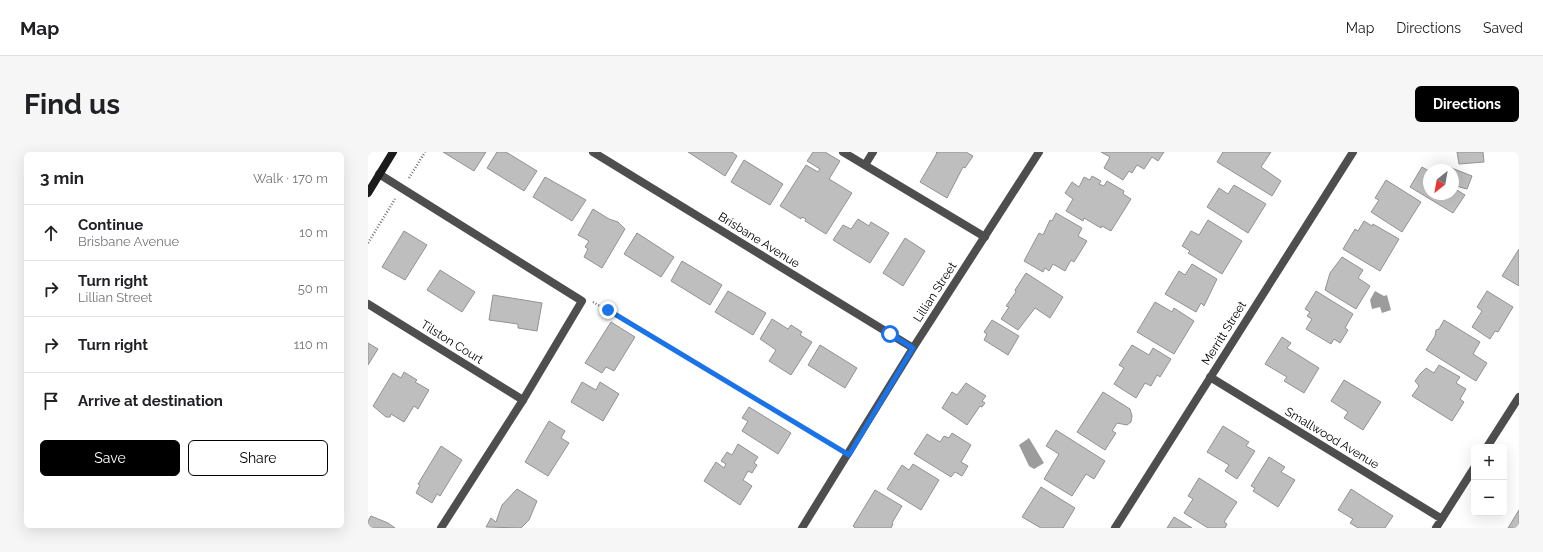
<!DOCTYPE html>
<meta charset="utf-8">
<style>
:root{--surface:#fff;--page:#f6f6f6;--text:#202124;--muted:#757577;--line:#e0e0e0;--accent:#000}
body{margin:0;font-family:Raleway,sans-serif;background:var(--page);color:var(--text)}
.controls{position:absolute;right:12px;bottom:12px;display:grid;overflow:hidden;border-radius:6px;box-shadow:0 4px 16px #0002}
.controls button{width:36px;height:36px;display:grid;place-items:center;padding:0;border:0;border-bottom:1px solid var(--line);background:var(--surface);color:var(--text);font:20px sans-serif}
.compass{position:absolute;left:1055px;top:12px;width:36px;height:36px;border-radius:50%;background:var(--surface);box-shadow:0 4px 16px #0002;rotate:211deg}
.stop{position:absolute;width:12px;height:12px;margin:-9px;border:3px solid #1a73e8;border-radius:50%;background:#fff}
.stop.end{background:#1a73e8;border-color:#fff;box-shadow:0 1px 4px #0008}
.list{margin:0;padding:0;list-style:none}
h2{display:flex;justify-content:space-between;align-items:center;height:52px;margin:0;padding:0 16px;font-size:17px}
h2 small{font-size:13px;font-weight:400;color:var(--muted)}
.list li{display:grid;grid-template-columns:26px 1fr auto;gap:12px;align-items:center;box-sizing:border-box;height:56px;padding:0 16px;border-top:1px solid var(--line)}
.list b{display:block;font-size:15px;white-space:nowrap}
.list p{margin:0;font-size:13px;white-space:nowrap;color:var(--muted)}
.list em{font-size:13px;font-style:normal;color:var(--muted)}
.actions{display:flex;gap:8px;padding:12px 16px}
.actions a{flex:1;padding:9px 0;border:1px solid var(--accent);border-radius:6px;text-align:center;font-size:14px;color:var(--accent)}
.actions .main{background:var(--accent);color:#fff}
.icon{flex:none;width:22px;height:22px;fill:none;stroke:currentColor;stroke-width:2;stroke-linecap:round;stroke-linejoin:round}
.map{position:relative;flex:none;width:1151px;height:376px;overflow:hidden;border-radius:6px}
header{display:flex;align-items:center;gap:24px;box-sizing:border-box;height:56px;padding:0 20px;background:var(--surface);border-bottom:1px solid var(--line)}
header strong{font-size:19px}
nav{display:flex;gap:22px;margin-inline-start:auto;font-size:14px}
.intro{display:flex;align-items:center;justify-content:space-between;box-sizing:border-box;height:96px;padding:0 24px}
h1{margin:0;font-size:28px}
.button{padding:10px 18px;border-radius:6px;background:var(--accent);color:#fff;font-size:14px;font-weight:700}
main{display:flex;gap:24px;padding:0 24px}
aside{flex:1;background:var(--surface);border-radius:6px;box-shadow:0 4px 16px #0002}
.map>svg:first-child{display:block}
</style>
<header>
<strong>Map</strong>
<nav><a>Map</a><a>Directions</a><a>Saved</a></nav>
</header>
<div class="intro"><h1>Find us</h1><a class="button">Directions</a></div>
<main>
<aside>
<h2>3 min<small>Walk · 170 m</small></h2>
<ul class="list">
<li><svg class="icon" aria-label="ahead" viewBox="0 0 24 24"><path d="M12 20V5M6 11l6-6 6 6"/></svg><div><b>Continue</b><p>Brisbane Avenue</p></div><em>10 m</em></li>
<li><svg class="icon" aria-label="right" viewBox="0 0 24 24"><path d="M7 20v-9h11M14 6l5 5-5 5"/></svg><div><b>Turn right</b><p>Lillian Street</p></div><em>50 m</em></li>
<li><svg class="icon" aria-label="right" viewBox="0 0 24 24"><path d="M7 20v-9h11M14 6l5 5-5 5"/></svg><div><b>Turn right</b></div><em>110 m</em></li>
<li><svg class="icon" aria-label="arrive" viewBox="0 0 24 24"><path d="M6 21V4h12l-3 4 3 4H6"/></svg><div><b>Arrive at destination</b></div></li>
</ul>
<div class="actions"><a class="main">Save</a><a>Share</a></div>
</aside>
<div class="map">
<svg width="1151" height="376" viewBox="0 0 1151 376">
<rect width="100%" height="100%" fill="#fff"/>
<path fill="#9c9c9c" d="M1007 139 1016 144 1019 143 1023 158 1014 161 1012 155 1004 157 1002 148Z
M661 286 676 311 666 317 661 314 651 293Z"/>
<path fill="#bebebe" stroke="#929292" d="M75 0H118L106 19Z
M129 0H138L169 19 156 39 119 16Z
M320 0H364L369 4 357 24Z
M445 0H457L472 9 461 27 484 41 458 82 437 69 438 67 434 65 433 67 412 54 438 13 450 20 452 17 439 9Z
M568 0H598L605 4 597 16 595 15 579 46 552 30 569 1Z
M733 0H796L790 9 784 5 776 17 769 13 764 21 761 19 755 28 736 16 742 5Z
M855 0H903L893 15 913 29 904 44 849 10Z
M1089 0H1115L1116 10 1091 12Z
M376 8 415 32 402 53 363 30Z
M1054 15 1061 19V42H1085V18H1080L1081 15 1104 24 1099 37 1088 34 1087 37 1097 43 1085 61 1042 35Z
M724 24 733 29 731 32 736 34 739 29 756 39 755 42 763 47 743 79 734 74 733 76 716 66 715 69 698 59 705 47 697 41 704 30 711 35 716 25 722 28Z
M177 25 218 48 204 69 165 45Z
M1018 28 1053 50 1034 80 1003 60 1011 48 1007 46Z
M866 33 898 52 880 81 839 55 851 36 860 42Z
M225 57 241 67 250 70 257 77 234 116 216 105 220 97 217 95 221 89 210 83Z
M688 61 714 76 710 84 719 89 706 110 703 108 697 119 685 112 681 119 677 116 675 120 656 109 671 81 675 83 682 68 684 69Z
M490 67 501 74 503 70 521 81 502 111 465 88 475 73 483 77Z
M840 68 874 89 854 122 820 101 822 99 814 94 823 79 831 83Z
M996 69 1004 74 1005 72 1031 87 1012 119 975 97 987 77 990 79Z
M36 79 59 93 37 128 14 115Z
M269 81 306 105 293 125 256 102Z
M537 86 557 99 535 134 515 121Z
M1151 97V134L1134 124Z
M974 105 995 118 990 126 1002 134 988 157 957 138 962 121Z
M314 109 354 133 342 153 303 129Z
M824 112 849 127 836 154 833 151 828 160 797 142 811 119 817 123Z
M72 118 107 140 94 160 59 138Z
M658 121 695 145 682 166 667 156 650 178 633 167 641 155 638 154 648 140 647 138Z
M360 139 398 161 385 183 347 160Z
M948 139 985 162 977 176 980 178 972 191 966 187 963 192 938 177 944 167 939 164 942 160 937 157Z
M1119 139 1145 155 1130 180 1127 179 1122 187 1104 175 1114 159 1109 155Z
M125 143 174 151 169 179 150 176V172L121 168Z
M787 150 804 160 806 156 826 169 806 202 769 180Z
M404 167 420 177 423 173 434 180 432 183 444 190 423 223 401 209 408 198 392 187Z
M624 168 651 184 640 203 616 188 619 182 616 180Z
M1076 168 1112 190 1105 202 1119 211 1108 229 1058 198 1067 184 1068 178 1071 177Z
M243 170 267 185 246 219 238 215 234 221 217 211Z
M914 185 923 191 919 196 951 216 936 241 916 229 919 225 897 212Z
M0 191 10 197 0 213Z
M452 193 489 216 477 236 440 213Z
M764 193 781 203 785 196 803 207 792 225 789 223 783 234 777 231 768 246 746 232 756 216 751 213Z
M1071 213 1092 225 1088 231 1098 237 1092 247 1096 250 1084 269 1044 244 1051 234 1047 229 1052 222 1058 216 1066 221Z
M36 220 49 228 47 230 61 238 50 257 46 254 36 270 23 262 22 265H18L5 254 25 221 33 226Z
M976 228 1013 250 995 278 976 266 980 260 963 249Z
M214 230 228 238 232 230 251 242 235 269 203 250Z
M598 231 618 244 614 249 617 251 614 255 612 254 599 273 574 256 584 240 589 243Z
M735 240 762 257 764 264 763 270 759 273 749 271 744 279 748 281 737 298 709 280Z
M381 255 423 281 410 302 374 279 380 269 374 266Z
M181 269 197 279 193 286 201 291 180 324 157 310Z
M855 274 881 290 878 294 887 299 869 327 857 319 861 313 839 300Z
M688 278 737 309 726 327 718 322 704 344 676 327 691 302 678 294Z
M584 281 603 293 593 310 600 314 594 324 587 320 583 325 546 302 559 282 572 290 576 284 581 286Z
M370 292 390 305 386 311 389 313 384 321 380 319 375 328 384 334 372 353 336 329 348 310 356 316 358 312 353 309 359 300 364 303Z
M73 294 94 308 72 344 69 342 64 351 48 341 52 333 50 332Z
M901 305 917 315 913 320 927 328 910 355 885 339 887 336 883 334Z
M545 312 571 328 553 358 519 337 534 313 541 318Z
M831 326 869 350 856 370 859 372 857 376H840L816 361 825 347 820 344Z
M673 335 707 356 695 376H673L654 365Z
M149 337 169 349 161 368 153 376 118 375 123 366 128 370 134 353Z
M983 337 1025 364 1017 376H990L982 371 985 367 970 358Z
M507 338 534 354 524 371 525 372 523 376H487L485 374Z
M1151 358V376H1140Z
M3 364 20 371 27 376H0V369Z
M806 365 824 376H799Z"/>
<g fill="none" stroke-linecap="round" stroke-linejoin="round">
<path stroke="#707070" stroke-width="2.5" stroke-dasharray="1 2" stroke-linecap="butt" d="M41 26 57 0
M0 91 27 47
M225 150 470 296"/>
<path stroke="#4e4e4e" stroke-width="8" d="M475 0 617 85
M497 13 505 0
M11 22 214 149 155 248 73 376"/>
<path stroke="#4e4e4e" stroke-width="8" d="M225 0 545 196
M0 152 155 248
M842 225 1074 367
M1119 295 1151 245
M434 376 545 196 671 0
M747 376 985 0
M1068 376 1106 316"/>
<path stroke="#1b1b1b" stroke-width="8" d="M0 41 25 0"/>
</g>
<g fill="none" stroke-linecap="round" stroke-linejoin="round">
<path stroke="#1a73e8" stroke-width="5" d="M240 158 481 303 545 196 522 182"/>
</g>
<g text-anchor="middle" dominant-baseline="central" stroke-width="3" stroke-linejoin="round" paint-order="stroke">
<g font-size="12" fill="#000" stroke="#fff">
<text transform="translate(391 88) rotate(32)">Brisbane Avenue</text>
<text transform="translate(567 140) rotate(-57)">Lillian Street</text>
<text transform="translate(856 181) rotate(-58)">Merritt Street</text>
<text transform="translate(84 190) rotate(32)">Tilston Court</text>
<text transform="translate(964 286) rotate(31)">Smallwood Avenue</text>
</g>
</g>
</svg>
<div class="controls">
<button>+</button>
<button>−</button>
</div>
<svg class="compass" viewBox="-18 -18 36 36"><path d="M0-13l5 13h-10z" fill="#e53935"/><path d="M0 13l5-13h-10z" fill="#757577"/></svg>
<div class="stop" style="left:522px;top:182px"></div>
<div class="stop end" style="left:240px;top:158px"></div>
</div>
</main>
